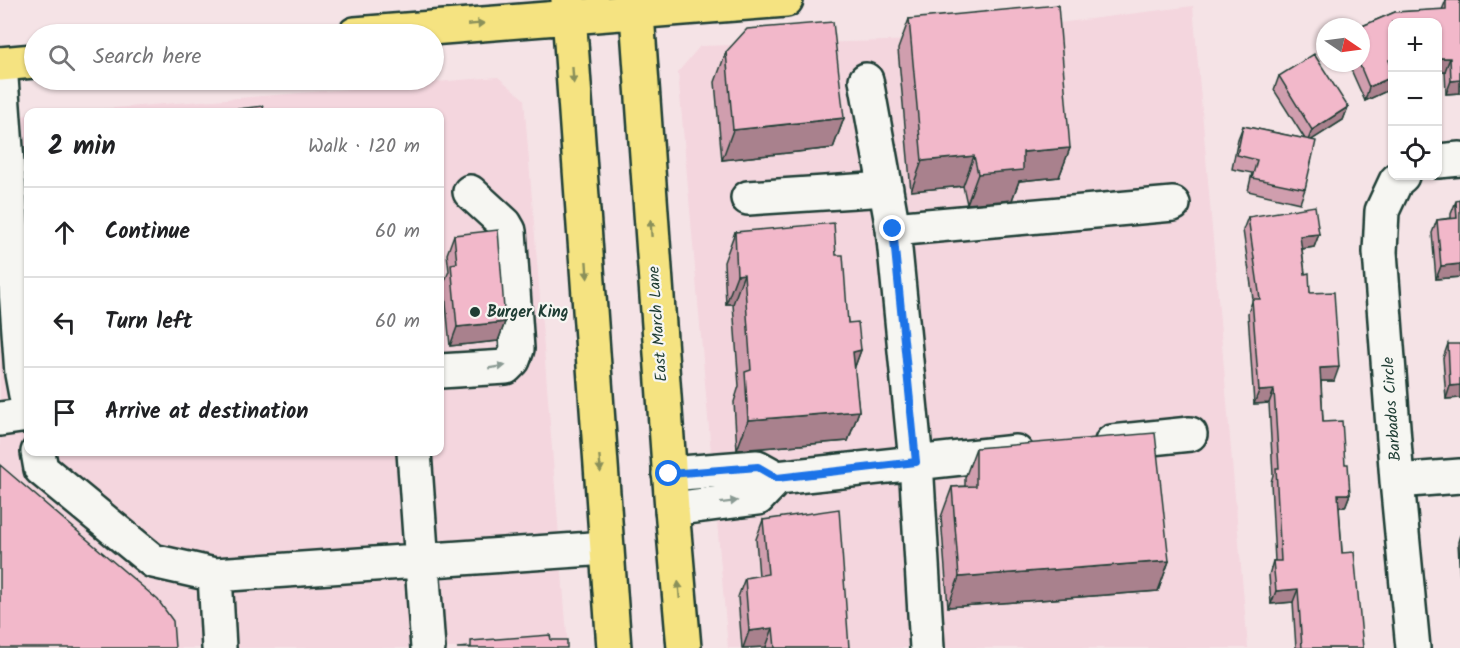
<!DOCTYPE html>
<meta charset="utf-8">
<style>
:root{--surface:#fff;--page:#f2f2f2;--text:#202124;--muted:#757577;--line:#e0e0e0}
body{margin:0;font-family:Kalam,sans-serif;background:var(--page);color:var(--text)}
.controls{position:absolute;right:18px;top:18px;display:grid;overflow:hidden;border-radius:12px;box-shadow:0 2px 4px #0004}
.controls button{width:54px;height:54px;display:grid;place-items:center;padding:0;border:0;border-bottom:2px solid var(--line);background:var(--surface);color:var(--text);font:30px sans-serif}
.compass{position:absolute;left:1316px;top:18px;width:54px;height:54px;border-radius:50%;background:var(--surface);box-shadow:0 2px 4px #0004;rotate:103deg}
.stop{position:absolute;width:18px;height:18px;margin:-14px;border:4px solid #1a73e8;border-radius:50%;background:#fff}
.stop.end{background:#1a73e8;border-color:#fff;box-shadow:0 2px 6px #0008}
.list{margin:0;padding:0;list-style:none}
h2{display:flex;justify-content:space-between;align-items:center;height:78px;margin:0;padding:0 24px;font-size:26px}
h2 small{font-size:20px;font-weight:400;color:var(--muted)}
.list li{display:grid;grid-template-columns:39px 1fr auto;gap:18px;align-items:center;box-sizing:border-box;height:90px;padding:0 24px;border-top:2px solid var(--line)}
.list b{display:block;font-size:22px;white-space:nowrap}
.list em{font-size:20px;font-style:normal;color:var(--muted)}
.icon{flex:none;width:33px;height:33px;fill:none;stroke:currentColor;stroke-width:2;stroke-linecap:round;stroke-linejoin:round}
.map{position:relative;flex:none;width:1460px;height:648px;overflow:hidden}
.search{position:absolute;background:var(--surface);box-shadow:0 2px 4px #0004;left:24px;top:24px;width:420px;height:66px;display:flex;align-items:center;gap:15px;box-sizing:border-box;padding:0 21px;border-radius:33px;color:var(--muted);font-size:22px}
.panel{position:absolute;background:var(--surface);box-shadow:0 2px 4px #0004;left:24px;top:108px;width:420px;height:348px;border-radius:12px}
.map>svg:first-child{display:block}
</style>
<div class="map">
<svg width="1460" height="648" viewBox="0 0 1460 648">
<rect width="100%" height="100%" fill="#f5e3e6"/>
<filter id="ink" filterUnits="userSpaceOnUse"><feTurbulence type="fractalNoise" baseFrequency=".0167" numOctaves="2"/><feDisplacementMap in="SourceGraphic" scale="12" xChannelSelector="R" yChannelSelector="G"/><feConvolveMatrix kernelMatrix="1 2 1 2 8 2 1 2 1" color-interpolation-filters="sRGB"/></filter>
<g filter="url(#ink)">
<path fill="#f4d6de" d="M1193 6 1248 648H728L678 72 700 46 923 40Z
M498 77 524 99 568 648H0V118L28 115V452H440V112H65Z"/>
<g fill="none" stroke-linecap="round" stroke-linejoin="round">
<defs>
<path id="minor" d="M0 64 22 374 28 406
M866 80 893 229
M1438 161 1460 159
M1402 176 1396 181 1382 211 1380 252 1397 481 1413 648
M748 198 886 189
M440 371 506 367 513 360 517 349 509 231 505 224 470 192
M0 419 28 415
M1112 442 1190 434
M38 452 41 469 153 561 215 575 219 648
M414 452 428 648
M669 474 757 467 777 478 1016 452
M1397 481 1460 476
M672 509 758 498 777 478
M215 575 606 548
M927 648 916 462 893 229 1173 204"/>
<path id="major" d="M568 0 614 648
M636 0 672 509 684 648
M355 34 786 0
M0 64 34 61"/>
</defs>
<use href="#minor" stroke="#1f3d34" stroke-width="38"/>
<use href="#major" stroke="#1f3d34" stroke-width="38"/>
<use href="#minor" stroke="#f6f6f2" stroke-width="33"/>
<use href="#major" stroke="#f5e381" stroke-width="33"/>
</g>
<path fill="#d09eae" stroke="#1f3d34" stroke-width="1.5" d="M1446 0H1460V93L1446 94 1445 71 1437 72V22H1392V85L1391 89 1365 101 1348 63H1361V27H1360L1395 12 1442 10Z
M909 19 1070 148 1059 177 1019 181 1012 200 967 204 963 186 911 191 898 49Z
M726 52 844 118 833 148 722 160 715 82Z
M1279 76 1348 107 1343 120 1311 140 1305 189 1300 203 1248 191 1252 173 1232 169 1238 139 1243 126 1305 139 1274 90Z
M1456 201 1460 277 1436 279 1432 233 1437 220 1451 218V214Z
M1248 217 1319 234 1314 247 1302 249 1305 274 1334 381H1321L1323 422 1345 464 1350 494 1345 507H1339L1342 553 1363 648H1296L1293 602 1271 604 1269 575 1273 561H1275L1271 482 1273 475 1269 403 1254 404 1248 313 1253 299 1243 230Z
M735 232 836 255 848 323 861 350 854 369 859 411 848 441 737 450 734 402 739 386 733 304H726L724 262Z
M454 235 505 322 498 341 450 346 444 283 449 271 447 254Z
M1448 344 1460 398 1446 399 1443 358Z
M976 448 1169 561 1158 591 948 607 941 517 952 487 965 486V478Z
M763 520 849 648H766V647L742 648 738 597 745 578 759 576 756 539Z
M1460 535V581L1458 542Z"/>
<path fill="#a9818d" stroke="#1f3d34" stroke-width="1.5" d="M1437 58H1450L1445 71 1437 72Z
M1392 77V85L1391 89 1365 101 1369 87Z
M1460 80V93L1446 94 1451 81Z
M1348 107 1343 120 1307 143 1312 130Z
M844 118 833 148 722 160 733 130Z
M1070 148 1059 177 1019 181 1012 200 967 204 978 174 1023 152Z
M974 156 963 186 911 191 922 161Z
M1319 234 1314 247 1295 250 1300 236Z
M1460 264V277L1436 279 1441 266Z
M744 274 733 304H726L737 275Z
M505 322 498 341 450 346 457 327Z
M861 350 850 380 853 352Z
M1339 367 1334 381H1316L1320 368Z
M1460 385V398L1446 399 1450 386Z
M1274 390 1269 403 1254 404 1259 391Z
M859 411 848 441 737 450 748 420Z
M1338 494H1350L1345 507H1333Z
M1169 561 1158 591 948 607 959 577Z
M1298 589 1293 602 1271 604 1276 591Z
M773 628 766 647 743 648 749 631Z"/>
<path fill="#f2b8ca" stroke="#1f3d34" stroke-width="1.5" d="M1446 0H1460V80L1451 81 1450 58H1437V22H1392V60H1389L1392 69V77L1369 87 1359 63H1361V27H1360L1395 12 1446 9Z
M1058 5 1070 148 1023 152V170L978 174 974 156 922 161 909 19Z
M833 22 844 118 733 130 726 52 747 29Z
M1314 54 1348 107 1312 130 1279 76Z
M263 106 264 112H213Z
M1243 126 1316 141 1305 189 1252 178 1257 160 1237 155Z
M1460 200V264L1441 266 1437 220 1457 218 1456 201Z
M1315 206 1319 234 1300 236 1305 274 1309 273 1310 293 1334 292 1339 367 1320 368 1323 422 1342 421 1345 464H1348L1350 494H1338L1342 553 1354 552 1363 648H1302L1298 589 1276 591 1273 561H1281L1276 468H1279L1274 390 1259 391 1252 299H1260L1248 217Z
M834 223 836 255H843L848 323 858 322 861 350 853 352 859 411 748 420 745 372 751 370 744 274 737 275 735 232Z
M498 230 505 322 457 327 451 264 457 263 454 235Z
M1448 344H1460V385L1450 386Z
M1155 433 1169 561 959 577 952 487 976 486V448Z
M0 465 158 600 173 621 175 648H0Z
M839 509 849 648H775L773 628 749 631 745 578 768 574 763 520Z
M550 635 551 640H567V648H457L471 647V641Z"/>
<defs><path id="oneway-solid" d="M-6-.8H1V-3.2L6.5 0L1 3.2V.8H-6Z" transform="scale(1.5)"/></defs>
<g fill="#8a905a">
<use href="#oneway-solid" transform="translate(476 24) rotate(-5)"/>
<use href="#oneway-solid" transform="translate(573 75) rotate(86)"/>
<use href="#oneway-solid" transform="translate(651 228) rotate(-94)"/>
<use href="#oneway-solid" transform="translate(587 270) rotate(86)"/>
<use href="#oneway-solid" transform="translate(600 464) rotate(86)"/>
<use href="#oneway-solid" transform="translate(679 590) rotate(-95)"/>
</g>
<g fill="#8a9a93">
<use href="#oneway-solid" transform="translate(497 367) rotate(-9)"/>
<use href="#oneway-solid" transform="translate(729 502) rotate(-7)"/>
</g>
</g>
<g fill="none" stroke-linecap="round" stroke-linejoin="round" filter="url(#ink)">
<path stroke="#1a73e8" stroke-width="8" d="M669 474 758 467 777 478 916 462 893 229"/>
</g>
<circle fill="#1f3d34" stroke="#f6f6f2" stroke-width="2" cx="475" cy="312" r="6"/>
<g text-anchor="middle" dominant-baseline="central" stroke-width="4.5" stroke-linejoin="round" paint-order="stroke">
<g font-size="16" font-weight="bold" fill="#1f3d34" stroke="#f6f6f2" text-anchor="start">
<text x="487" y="312">Burger King</text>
</g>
<g font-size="16" fill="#1f3d34" stroke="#f6f6f2">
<text transform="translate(658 324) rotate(-94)">East March Lane</text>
<text transform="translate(1392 409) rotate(-94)">Barbados Circle</text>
</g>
</g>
</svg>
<div class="controls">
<button>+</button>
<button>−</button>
<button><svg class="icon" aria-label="locate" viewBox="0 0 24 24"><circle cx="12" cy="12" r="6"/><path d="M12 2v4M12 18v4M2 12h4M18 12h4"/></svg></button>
</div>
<svg class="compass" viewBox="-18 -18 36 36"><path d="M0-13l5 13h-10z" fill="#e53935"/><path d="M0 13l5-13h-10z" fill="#757577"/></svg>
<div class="stop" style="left:669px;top:474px"></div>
<div class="stop end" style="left:893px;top:229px"></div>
<div class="search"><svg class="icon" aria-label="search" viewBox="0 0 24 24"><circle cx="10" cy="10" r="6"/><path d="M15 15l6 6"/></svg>Search here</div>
<section class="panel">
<h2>2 min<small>Walk · 120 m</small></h2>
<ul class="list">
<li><svg class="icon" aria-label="ahead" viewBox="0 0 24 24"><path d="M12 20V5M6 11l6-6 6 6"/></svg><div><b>Continue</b></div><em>60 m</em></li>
<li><svg class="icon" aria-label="left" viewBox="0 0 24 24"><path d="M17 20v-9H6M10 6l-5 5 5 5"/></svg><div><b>Turn left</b></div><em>60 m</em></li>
<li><svg class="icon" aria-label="arrive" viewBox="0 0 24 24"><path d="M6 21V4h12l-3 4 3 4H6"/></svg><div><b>Arrive at destination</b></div></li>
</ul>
</section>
</div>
